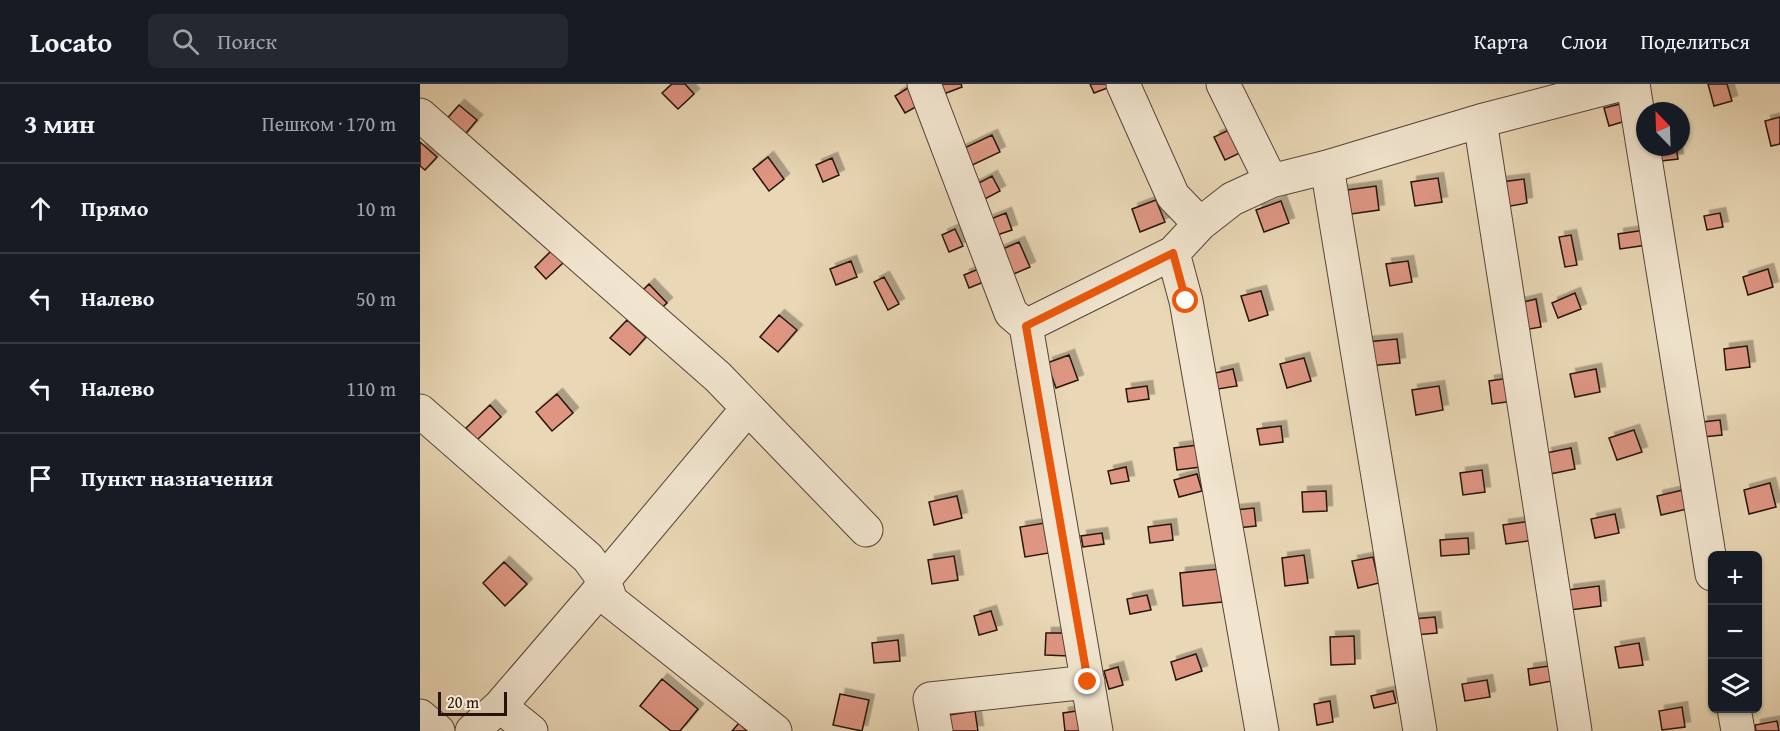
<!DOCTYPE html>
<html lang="ru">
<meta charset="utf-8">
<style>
:root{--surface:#171b24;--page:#242831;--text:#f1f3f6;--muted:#9ea1a6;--line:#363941}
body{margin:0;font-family:"Gentium Book Plus",serif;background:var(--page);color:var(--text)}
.controls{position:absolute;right:18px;bottom:18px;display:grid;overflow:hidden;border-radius:9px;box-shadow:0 2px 4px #0004}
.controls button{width:54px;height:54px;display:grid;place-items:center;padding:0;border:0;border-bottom:2px solid var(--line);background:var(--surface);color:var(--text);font:30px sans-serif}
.compass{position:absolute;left:1216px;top:18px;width:54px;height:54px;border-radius:50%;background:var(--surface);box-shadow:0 2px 4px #0004;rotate:337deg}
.scale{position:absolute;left:18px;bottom:15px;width:69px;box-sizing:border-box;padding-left:6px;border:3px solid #26130b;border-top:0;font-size:16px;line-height:21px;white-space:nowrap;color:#26130b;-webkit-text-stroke:4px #f1e5cf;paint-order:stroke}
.stop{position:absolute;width:18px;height:18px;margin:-14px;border:4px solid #ea580c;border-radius:50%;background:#fff}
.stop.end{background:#ea580c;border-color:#fff;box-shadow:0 2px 6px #0008}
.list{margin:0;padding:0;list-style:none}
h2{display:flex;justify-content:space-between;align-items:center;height:78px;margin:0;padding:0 24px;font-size:26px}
h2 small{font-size:20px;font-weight:400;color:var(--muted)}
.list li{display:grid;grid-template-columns:39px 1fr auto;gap:18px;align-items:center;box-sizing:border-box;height:90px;padding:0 24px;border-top:2px solid var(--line)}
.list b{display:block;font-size:22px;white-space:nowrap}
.list em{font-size:20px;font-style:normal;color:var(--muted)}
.icon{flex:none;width:33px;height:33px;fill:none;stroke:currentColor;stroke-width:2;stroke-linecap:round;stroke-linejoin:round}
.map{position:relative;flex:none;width:1360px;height:647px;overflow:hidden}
header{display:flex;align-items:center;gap:36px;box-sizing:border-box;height:84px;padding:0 30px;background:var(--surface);border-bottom:2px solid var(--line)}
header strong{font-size:28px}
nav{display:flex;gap:33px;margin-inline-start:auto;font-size:21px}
.search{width:420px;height:54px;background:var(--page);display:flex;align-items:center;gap:15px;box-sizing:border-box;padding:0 21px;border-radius:9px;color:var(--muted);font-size:22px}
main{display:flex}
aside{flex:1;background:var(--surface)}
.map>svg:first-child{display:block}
</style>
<header>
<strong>Locato</strong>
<div class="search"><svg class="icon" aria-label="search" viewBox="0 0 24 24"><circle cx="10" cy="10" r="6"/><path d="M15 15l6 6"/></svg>Поиск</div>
<nav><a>Карта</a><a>Слои</a><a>Поделиться</a></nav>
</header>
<main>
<aside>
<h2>3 мин<small>Пешком · 170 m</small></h2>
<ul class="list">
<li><svg class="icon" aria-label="ahead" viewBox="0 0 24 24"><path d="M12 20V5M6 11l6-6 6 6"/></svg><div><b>Прямо</b></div><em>10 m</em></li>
<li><svg class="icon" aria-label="left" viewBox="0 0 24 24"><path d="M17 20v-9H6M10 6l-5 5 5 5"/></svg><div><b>Налево</b></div><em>50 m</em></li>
<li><svg class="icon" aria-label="left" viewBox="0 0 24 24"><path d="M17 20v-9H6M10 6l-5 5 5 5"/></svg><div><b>Налево</b></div><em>110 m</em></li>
<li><svg class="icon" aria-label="arrive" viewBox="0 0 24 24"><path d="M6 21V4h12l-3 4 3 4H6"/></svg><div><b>Пункт назначения</b></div></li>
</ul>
</aside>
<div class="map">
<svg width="1360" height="647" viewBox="0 0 1360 647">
<defs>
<filter id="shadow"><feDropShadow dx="5.5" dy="-5.5" stdDeviation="0" flood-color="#0004"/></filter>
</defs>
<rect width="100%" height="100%" fill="#e9d7b5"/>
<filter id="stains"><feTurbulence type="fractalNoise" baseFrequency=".00333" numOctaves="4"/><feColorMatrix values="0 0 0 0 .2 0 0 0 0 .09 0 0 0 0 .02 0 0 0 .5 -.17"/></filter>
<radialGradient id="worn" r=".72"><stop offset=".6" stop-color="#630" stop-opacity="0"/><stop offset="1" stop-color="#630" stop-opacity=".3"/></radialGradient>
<path fill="#de9683" stroke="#26130b" stroke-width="1.5" filter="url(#shadow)" d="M252 0H265L274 10 258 25 242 9Z
M516 0H541L542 3 521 11Z
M670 0H689L690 3 674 9Z
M1288 0H1307L1312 17 1294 22Z
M491 2 501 20 485 29 475 12Z
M1204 19 1209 36 1189 42 1184 24Z
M39 21 57 36 42 54 24 38Z
M1360 33V60L1351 62 1345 37Z
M811 45 822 68 805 76 794 53Z
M572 51 580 68 546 84 538 67Z
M0 58 17 73 5 86 0 82Z
M1256 63 1258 75 1241 77 1240 64Z
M348 73 364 95 349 107 333 85Z
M412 74 419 91 403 98 396 81Z
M572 92 580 107 561 117 553 102Z
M1018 94 1022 118 995 122 991 98Z
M1104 95 1107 119 1085 123 1081 98Z
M956 102 959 126 924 131 920 107Z
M736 116 745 138 720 148 712 125Z
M861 117 869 139 844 148 836 126Z
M586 129 592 146 574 152 568 136Z
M1300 129 1303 143 1287 146 1284 132Z
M535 145 543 162 529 168 522 151Z
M1225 146 1227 161 1200 165 1198 150Z
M1151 151 1157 181 1145 183 1139 153Z
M599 158 610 183 589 192 578 167Z
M132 166 143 179 126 195 115 183Z
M431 177 437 193 416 201 410 185Z
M988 177 992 198 970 202 966 180Z
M561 184 566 197 549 204 544 191Z
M1348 185 1353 203 1328 211 1323 193Z
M464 193 479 220 468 226 454 198Z
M229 200 247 219 235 230 217 212Z
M841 207 848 231 829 237 821 212Z
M1155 209 1161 225 1138 234 1132 219Z
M1116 215 1121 243 1104 246 1099 219Z
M359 231 377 246 358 268 340 253Z
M207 236 226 253 210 271 190 254Z
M977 255 980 279 949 282 946 258Z
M1327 262 1330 283 1306 286 1304 265Z
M649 271 658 296 636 304 627 279Z
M884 274 891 297 867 304 860 280Z
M813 285 817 302 798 305 795 289Z
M1176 285 1180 308 1155 313 1150 290Z
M1090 294 1093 317 1072 320 1069 297Z
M727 302 729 315 708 318 706 305Z
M1019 302 1023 326 996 331 992 306Z
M137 310 153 329 132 347 116 328Z
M70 321 81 333 57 356 46 344Z
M1300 336 1302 351 1283 353 1282 338Z
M861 342 863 358 840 361 837 345Z
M1214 346 1222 368 1197 376 1189 354Z
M778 361 781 383 757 386 754 364Z
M1151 364 1155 385 1130 390 1126 369Z
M706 383 709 397 691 400 688 387Z
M1062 386 1065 408 1043 411 1040 389Z
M777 390 782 407 759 413 754 396Z
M1350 399 1356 423 1329 430 1324 406Z
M1263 406 1267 425 1241 431 1237 412Z
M906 407 907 427 883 428 882 408Z
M537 412 542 434 514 441 509 418Z
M834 424 836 442 817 444 815 426Z
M1195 430 1199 449 1175 454 1171 435Z
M1111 437 1114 456 1086 460 1083 441Z
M625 439 629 469 605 473 600 443Z
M751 440 753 456 730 459 728 443Z
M682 449 684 460 663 463 661 452Z
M1048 454 1049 470 1021 472 1020 456Z
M884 471 888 499 865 502 862 474Z
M534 472 538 496 512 500 508 476Z
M953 473 959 499 938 504 932 477Z
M84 478 107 500 85 522 63 499Z
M799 485 802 518 763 522 760 489Z
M1179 502 1181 522 1150 526 1148 506Z
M727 511 731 526 710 530 707 515Z
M571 527 577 546 559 551 554 532Z
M1015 533 1017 549 995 551 993 535Z
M626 549H650V572L625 571Z
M934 552 935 580 911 581 910 553Z
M478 556 480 577 454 579 452 559Z
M1219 559 1223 581 1199 584 1195 563Z
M776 570 782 587 756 596 751 578Z
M1129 582 1132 597 1110 601 1108 585Z
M698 583 703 601 689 605 684 587Z
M242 595 278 625 260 647H251L220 622Z
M1067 596 1070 613 1045 617 1042 600Z
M973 607 976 619 954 624 951 612Z
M420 610 449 616 442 647 413 641Z
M910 617 913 638 897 641 894 620Z
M1262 623 1265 643 1242 646 1239 627Z
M663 626 666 647H645L643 629Z
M555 627 558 647H531L529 631Z
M1357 637 1359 647H1336L1335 641Z
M319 639 327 647H312Z"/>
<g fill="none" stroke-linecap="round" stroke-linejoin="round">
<defs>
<path id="minor" d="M504 0 591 229 606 242 676 647
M703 0 753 112 780 140
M803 0 851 97
M1213 0 1292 490
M0 31 298 293 446 446
M1060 37 1155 647
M907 83 1000 647
M753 169 766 217 842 647
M606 242 753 169 780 140 812 115 851 97 907 83 1060 37 1202 0
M0 327 168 474 184 496 191 517 355 647
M80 622 111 647
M1314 624 1318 647
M0 632 18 647
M52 647 80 622 178 508 184 496 328 324
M516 647 510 615 668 598"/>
</defs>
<use href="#minor" stroke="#574436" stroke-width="35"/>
<use href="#minor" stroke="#f1e5cf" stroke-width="33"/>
</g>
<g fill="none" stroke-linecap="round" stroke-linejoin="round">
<path stroke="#ea580c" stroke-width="8" d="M668 598 606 242 753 169 766 217"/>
</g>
<rect width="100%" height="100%" filter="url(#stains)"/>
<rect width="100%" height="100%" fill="url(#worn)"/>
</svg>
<div class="controls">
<button>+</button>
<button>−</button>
<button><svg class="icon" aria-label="layers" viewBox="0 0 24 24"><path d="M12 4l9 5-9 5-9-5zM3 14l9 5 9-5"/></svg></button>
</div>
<svg class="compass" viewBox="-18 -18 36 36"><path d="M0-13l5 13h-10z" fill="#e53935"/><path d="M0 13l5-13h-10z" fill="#9ea1a6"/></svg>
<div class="scale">20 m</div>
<div class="stop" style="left:766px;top:217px"></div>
<div class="stop end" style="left:668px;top:598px"></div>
</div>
</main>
